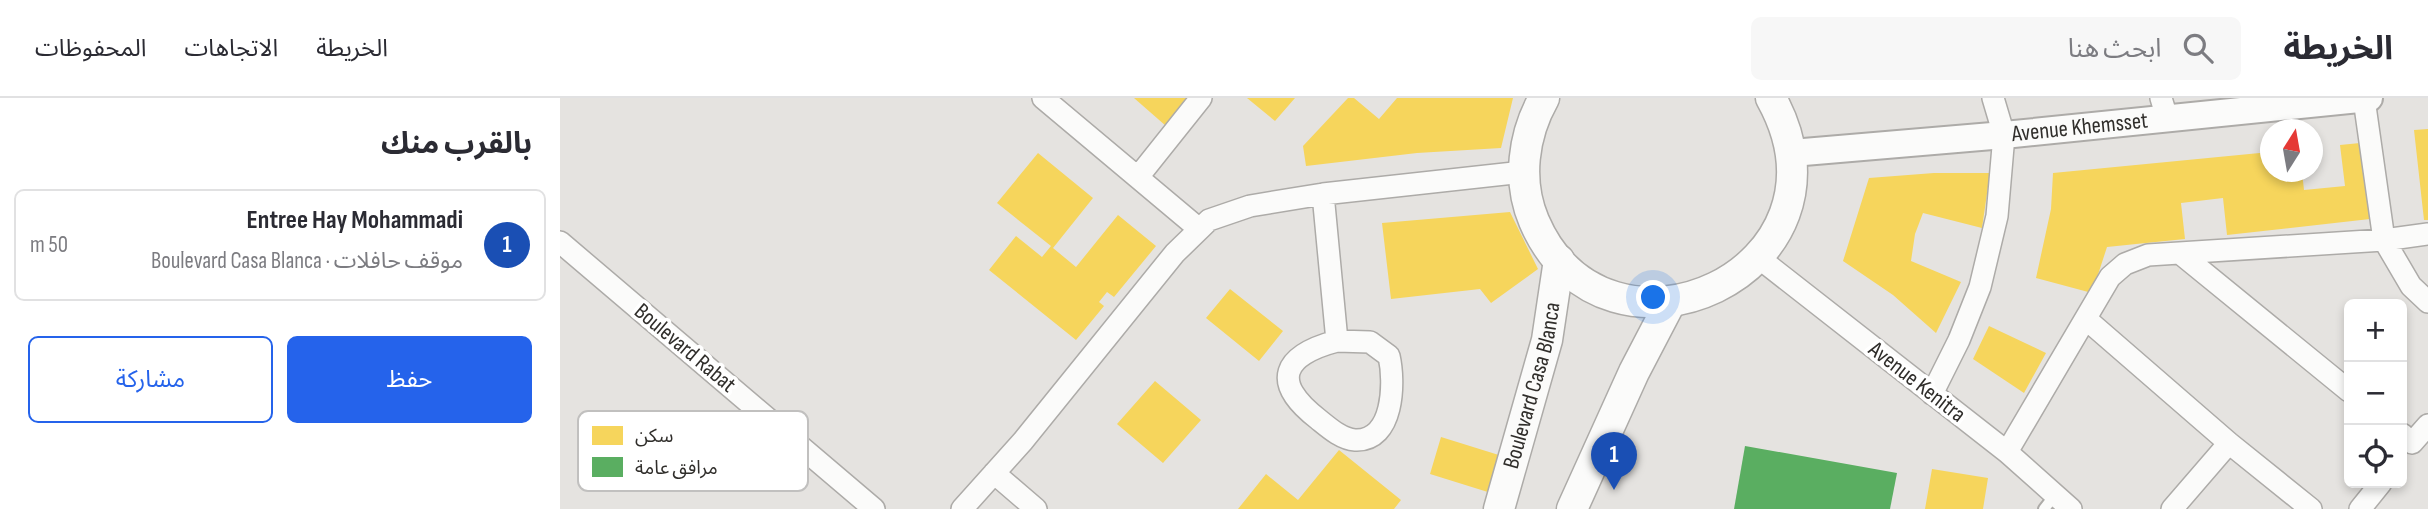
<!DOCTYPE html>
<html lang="ar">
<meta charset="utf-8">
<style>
:root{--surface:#fff;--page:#f7f7f7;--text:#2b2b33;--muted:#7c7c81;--line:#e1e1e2;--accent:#2563eb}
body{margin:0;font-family:"Sofia Sans Condensed","Noto Sans Arabic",sans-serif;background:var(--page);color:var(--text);direction:rtl}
.controls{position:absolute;right:21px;bottom:21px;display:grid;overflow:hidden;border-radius:10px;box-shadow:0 4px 10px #0003}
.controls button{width:63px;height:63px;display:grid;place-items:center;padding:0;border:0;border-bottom:2px solid var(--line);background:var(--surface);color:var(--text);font:35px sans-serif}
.compass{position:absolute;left:1700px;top:21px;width:63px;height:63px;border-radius:50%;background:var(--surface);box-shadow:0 4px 10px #0003;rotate:11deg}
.you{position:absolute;left:1094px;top:200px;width:24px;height:24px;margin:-18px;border:5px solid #fff;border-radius:50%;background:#1a73e8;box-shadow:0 0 0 10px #1a73e833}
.badge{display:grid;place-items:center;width:46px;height:46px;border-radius:50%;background:var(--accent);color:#fff;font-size:23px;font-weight:700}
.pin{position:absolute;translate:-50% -58px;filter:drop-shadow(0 2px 4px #0008)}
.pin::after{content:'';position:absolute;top:37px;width:24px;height:21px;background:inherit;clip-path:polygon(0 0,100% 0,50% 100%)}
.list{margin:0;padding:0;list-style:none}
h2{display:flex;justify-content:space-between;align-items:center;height:91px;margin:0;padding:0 28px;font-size:30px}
h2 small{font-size:23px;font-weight:400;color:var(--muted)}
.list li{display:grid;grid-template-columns:46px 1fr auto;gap:21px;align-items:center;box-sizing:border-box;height:112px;margin:0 14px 14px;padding:0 14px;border:2px solid var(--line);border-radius:10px}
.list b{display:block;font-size:26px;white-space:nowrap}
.list p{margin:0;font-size:23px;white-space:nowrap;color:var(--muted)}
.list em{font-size:23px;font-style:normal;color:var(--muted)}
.actions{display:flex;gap:14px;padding:21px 28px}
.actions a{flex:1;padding:16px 0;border:2px solid var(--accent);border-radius:10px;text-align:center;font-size:24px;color:var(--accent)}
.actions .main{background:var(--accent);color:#fff}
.icon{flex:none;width:38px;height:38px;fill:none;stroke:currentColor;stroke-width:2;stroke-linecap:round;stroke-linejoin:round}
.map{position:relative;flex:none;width:1868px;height:411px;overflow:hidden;direction:ltr}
header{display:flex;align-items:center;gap:42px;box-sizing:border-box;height:98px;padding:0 35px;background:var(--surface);border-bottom:2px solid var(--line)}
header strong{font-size:33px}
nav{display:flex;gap:38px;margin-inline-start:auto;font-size:24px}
.search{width:490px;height:63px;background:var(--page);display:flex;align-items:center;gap:18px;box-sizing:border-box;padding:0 24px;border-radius:10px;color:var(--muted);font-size:26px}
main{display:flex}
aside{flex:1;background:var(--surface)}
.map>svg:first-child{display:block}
</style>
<header>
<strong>الخريطة</strong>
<div class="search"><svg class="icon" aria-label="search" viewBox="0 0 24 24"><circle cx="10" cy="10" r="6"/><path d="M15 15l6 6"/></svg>ابحث هنا</div>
<nav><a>الخريطة</a><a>الاتجاهات</a><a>المحفوظات</a></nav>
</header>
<main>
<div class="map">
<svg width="1868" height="411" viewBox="0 0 1868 411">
<rect width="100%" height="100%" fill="#e5e3e0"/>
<path fill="#f6d55c" d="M574 0H630L606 28Z
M687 0H735L715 23Z
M788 0H794L819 21 837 0H953L941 50 857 55 746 68 743 48Z
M1868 31V122H1864L1854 32Z
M1800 45 1810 121 1667 137 1663 100 1621 105 1625 141 1547 149 1532 195 1476 180 1491 111 1493 75 1710 54V74H1742L1744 92 1785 88 1780 47Z
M478 55 533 100 493 150 516 169 558 117 596 148 554 199 547 194 539 204 544 208 516 242 429 172 456 138 482 159 491 148 437 105Z
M1374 75H1430L1422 130 1363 115 1355 136 1351 163 1401 184 1376 235 1333 197 1283 163 1309 80Z
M950 114 978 171 931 205 920 191 831 201 822 125Z
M670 191 723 233 699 263 646 220Z
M1429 228 1486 255 1464 295 1413 261Z
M595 283 641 322 603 365 557 326Z
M881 339 942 358 931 395 870 376Z
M779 352 841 402 834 411H678L706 376 738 402Z
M1372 371 1428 380 1423 411H1365Z"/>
<path fill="#5aae61" d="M1185 348 1337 375 1330 411H1174Z"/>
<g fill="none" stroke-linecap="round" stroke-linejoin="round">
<defs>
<path id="service" d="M1484 411 1495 397"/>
<path id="minor" d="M483 0 638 130
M1601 0 1607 20
M1804 1 1824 142 1851 188 1868 204
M578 79 641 0
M763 96 777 243
M0 144 314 411
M1621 156 1789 293
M1199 160 1447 354 1511 411
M1526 221 1669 345 1751 411
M777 243 810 244 829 258C835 284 834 344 795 342 781 341 768 329 758 321 710 284 723 257 777 243Z
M1372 296 1399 242 1420 189 1437 118 1444 37 1433 0
M1842 336 1852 345 1868 327
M1447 354 1550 179 1565 166 1588 157 1824 142 1868 136
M434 375 476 411
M402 411 463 343 615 155 649 122 690 108 763 96 963 74
M1612 411 1669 345
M1800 411 1821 385"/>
<g id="tertiary">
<path id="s1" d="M1232 55 1444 37 1809 0"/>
</g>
<g id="secondary">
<path d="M984 0C963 37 957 83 974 123 1046 291 1307 173 1211 0"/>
<path id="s2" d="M939 411 987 242 999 162"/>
<path d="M1012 411 1074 274 1110 205"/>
</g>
</defs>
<use href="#service" stroke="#adaba8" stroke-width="14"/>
<use href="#minor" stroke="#adaba8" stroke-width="24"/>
<use href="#tertiary" stroke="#adaba8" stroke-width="30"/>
<use href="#secondary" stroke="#adaba8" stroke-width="33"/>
<use href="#service" stroke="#fbfbfa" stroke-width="10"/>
<use href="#minor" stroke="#fbfbfa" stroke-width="21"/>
<use href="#tertiary" stroke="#fbfbfa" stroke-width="26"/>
<use href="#secondary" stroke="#fbfbfa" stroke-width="30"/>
</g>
<g text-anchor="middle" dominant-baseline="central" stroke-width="7" stroke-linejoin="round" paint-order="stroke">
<g font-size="23" fill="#302e2b" stroke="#fff">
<text stroke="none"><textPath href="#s1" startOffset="289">Avenue Khemsset</textPath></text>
<text transform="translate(125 250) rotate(40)">Boulevard Rabat</text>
<text transform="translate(1357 284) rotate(38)">Avenue Kenitra</text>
<text stroke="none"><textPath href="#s2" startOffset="128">Boulevard Casa Blanca</textPath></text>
</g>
</g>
<rect x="18" y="313" width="230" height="80" rx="10" fill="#fff" stroke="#c1c0bf" stroke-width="2"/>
<rect x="32" y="328" width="31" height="19" fill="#f6d55c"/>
<rect x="32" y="359" width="31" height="20" fill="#5aae61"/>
<g font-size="19" fill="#302e2b">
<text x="75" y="344">سكن</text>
<text x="75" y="376">مرافق عامة</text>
</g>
</svg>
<div class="controls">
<button>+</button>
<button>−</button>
<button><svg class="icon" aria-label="locate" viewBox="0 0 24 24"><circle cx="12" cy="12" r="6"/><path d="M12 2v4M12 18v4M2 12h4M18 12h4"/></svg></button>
</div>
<svg class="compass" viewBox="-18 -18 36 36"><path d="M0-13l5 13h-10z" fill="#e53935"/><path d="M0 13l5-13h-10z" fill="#7c7c81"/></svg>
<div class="you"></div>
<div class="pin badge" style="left:1054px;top:392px;background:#1a4fb4">1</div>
</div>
<aside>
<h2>بالقرب منك<small></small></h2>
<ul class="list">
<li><span class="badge" style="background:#1a4fb4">1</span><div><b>Entree Hay Mohammadi</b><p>موقف حافلات · Boulevard Casa Blanca</p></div><em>50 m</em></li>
</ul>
<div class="actions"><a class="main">حفظ</a><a>مشاركة</a></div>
</aside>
</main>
